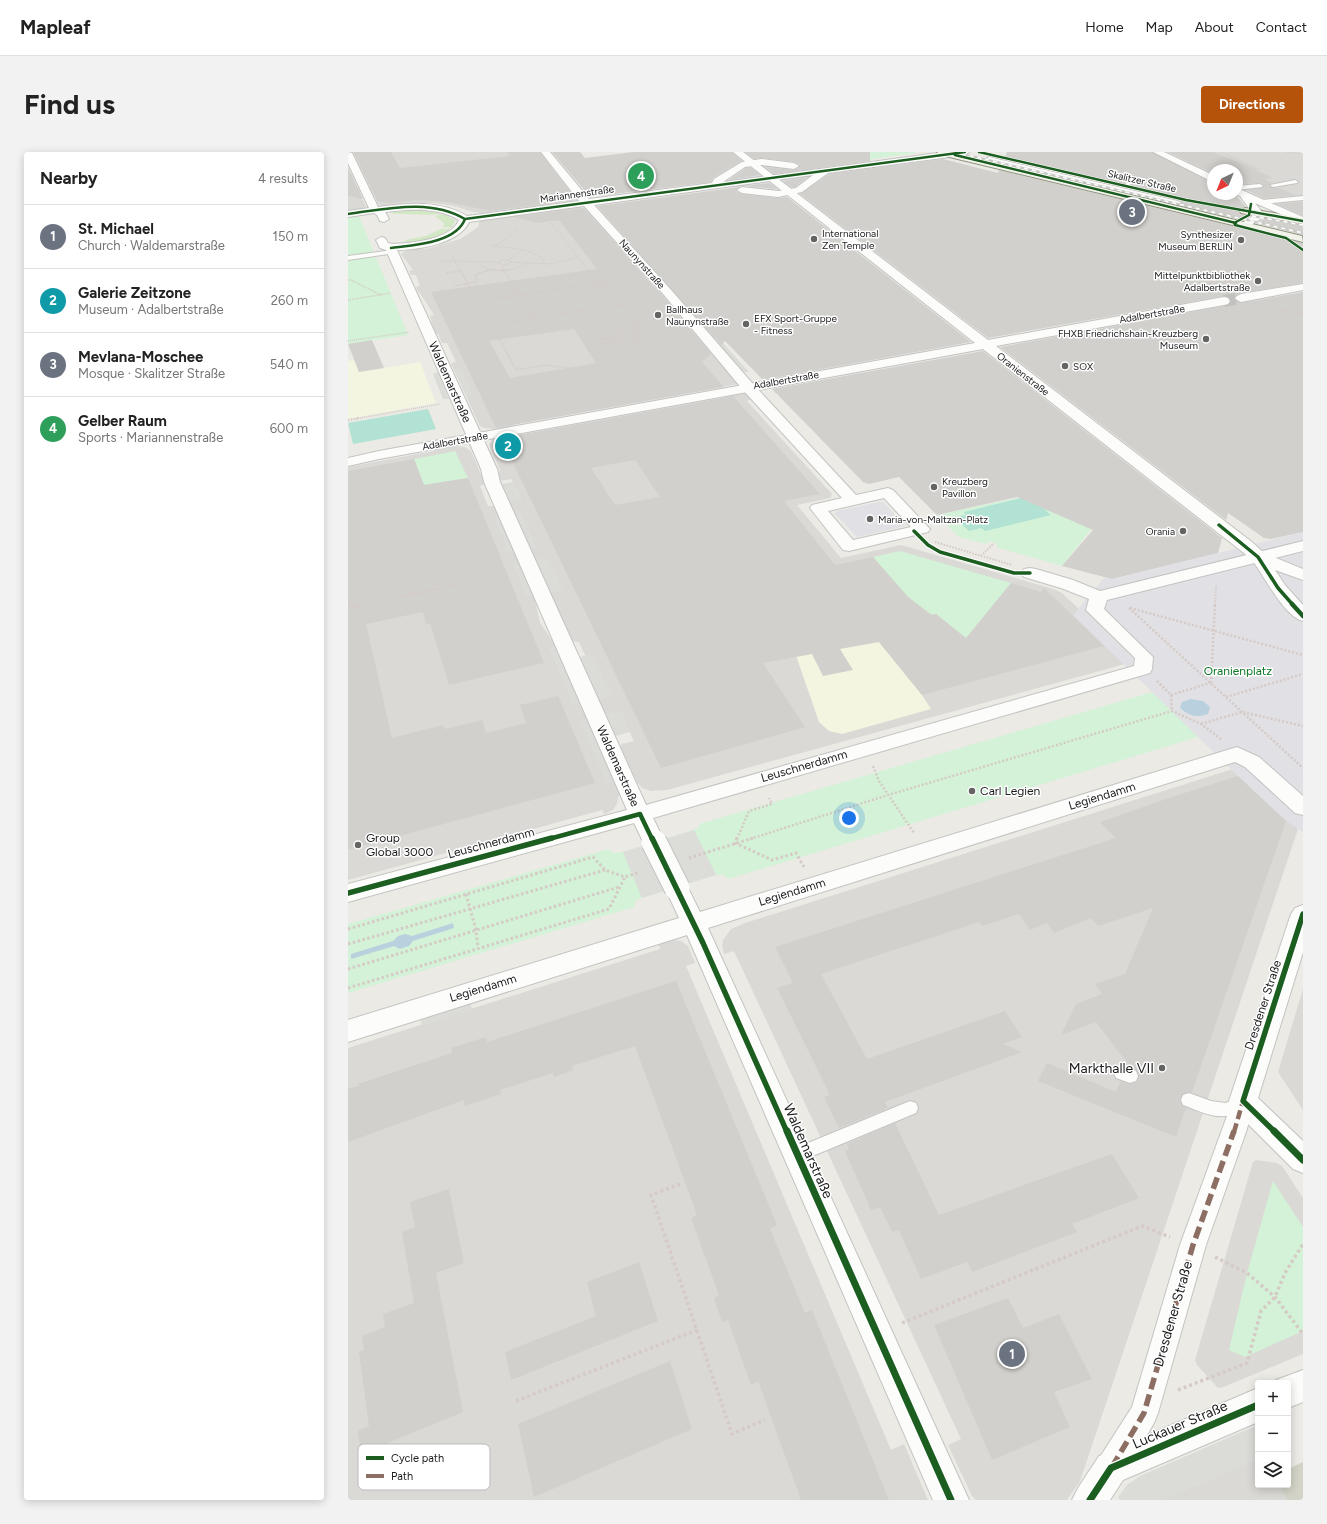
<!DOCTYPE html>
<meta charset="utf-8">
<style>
:root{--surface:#fff;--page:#f2f2f2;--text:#222;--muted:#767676;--line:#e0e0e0;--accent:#b45309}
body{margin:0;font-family:Figtree,sans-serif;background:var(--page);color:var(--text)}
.controls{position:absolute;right:12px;bottom:12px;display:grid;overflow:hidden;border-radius:4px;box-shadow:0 2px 10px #0003}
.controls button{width:36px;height:36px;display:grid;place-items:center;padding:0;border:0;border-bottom:1px solid var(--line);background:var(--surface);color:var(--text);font:20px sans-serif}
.compass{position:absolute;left:859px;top:12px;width:36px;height:36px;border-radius:50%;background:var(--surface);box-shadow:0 2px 10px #0003;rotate:223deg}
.you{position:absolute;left:501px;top:666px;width:14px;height:14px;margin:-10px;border:3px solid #fff;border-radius:50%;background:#1a73e8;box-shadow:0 0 0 6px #1a73e833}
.badge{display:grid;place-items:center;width:26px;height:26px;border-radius:50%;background:var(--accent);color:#fff;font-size:13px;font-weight:700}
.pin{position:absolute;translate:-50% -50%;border:2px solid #fff;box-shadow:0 1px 4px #0006}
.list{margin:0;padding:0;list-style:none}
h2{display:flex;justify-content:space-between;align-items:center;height:52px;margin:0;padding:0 16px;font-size:17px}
h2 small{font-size:13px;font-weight:400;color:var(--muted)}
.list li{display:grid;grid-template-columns:26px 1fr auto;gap:12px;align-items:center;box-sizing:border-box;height:64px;padding:0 16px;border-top:1px solid var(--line)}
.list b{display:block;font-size:15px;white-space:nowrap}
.list p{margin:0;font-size:13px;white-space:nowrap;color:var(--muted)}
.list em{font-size:13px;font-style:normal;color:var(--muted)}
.icon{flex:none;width:22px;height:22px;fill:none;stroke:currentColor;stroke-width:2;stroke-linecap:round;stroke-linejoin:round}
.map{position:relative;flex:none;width:955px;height:1348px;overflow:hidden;border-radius:4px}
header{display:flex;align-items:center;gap:24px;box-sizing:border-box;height:56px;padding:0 20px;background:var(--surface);border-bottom:1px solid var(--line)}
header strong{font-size:19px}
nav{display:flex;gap:22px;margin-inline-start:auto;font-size:14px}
.intro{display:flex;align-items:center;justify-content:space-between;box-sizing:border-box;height:96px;padding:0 24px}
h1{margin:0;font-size:28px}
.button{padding:10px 18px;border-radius:4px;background:var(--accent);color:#fff;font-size:14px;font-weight:700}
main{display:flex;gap:24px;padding:0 24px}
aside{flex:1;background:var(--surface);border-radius:4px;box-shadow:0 2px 10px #0003}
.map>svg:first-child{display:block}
</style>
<header>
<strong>Mapleaf</strong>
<nav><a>Home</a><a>Map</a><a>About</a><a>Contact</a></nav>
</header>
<div class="intro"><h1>Find us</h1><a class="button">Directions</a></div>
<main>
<aside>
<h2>Nearby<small>4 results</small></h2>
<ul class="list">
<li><span class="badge" style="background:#6b7280">1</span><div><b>St. Michael</b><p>Church · Waldemarstraße</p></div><em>150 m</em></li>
<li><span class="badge" style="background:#0f9aa8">2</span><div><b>Galerie Zeitzone</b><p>Museum · Adalbertstraße</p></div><em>260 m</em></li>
<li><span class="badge" style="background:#6b7280">3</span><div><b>Mevlana-Moschee</b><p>Mosque · Skalitzer Straße</p></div><em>540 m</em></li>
<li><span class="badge" style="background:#2e9e5b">4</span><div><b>Gelber Raum</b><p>Sports · Mariannenstraße</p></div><em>600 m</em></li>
</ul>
</aside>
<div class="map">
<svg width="955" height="1348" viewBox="0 0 955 1348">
<rect width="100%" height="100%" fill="#ebeae5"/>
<path fill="#dad9d6" d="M6 0H190L229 46 222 49 134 61 125 60 106 54 86 51H60L34 54 30 52 28 47 31 46 28 39H23L21 35H25L21 25H17L15 21 19 20Z
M819 0H955V66L889 33V18H865V22L848 14H844L839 11 840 10Z
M0 22H4L6 27H2L6 37 11 36 12 40 11 41 14 48H15L18 54 15 57 0 59Z
M228 55 238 56 390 232 166 272 167 273 164 274 148 277 136 276 132 274 118 244 123 242 112 217 106 218 103 211 108 210 99 191H94L90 182 87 181 82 164 86 163 72 141 70 140 68 135 72 134 68 123H63L61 119 65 118 53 102 60 97 73 95 75 97 82 96 112 87 126 78 130 75 132 68Z
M389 241 397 242 403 247 399 249 484 342 482 346 449 353 493 406 553 393 705 437 714 441 781 504 777 512 319 638 303 639 294 636 289 630 272 595 274 592 286 589 284 585 273 561 260 563 257 562 251 549 256 545 231 490 224 489 202 440 214 436 190 408 187 407 182 397 187 395 182 384 171 360H165L161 351 173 347 163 327 151 329 150 325 152 318 141 293 144 288 154 284 170 282 172 284 379 245 378 244Z
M102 294 117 295 123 299 137 332 132 334 140 354H147L150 363 146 365 161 400 167 401 172 411 166 413 179 444H186L192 471 208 494 202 496 216 529 226 553H233L239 567 233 571 259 630H264L267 631 271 642 269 652 265 658 259 661 256 662 254 658 0 728V315L86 299 88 297Z
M885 617 951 674 732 1329 719 1348H628L624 1344 600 1293 613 1287 386 799 376 802 374 794 375 788 383 777 397 771Z
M325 788 333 789 340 794 347 811 338 814 543 1298 556 1292 580 1348H0V896L312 797 310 791Z
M955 837V958L930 920Z
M908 1008 929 1011 934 1014 955 1046V1202L873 1236 869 1235 849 1213 847 1208 905 1010Z
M910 1306V1333H931L939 1348H813Z"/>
<path fill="#f3f5e0" d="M6 208 11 220 72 210 88 251 0 267V209Z
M518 474 574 543 583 557 494 582 481 579 471 570 444 492Z"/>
<path fill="#d3d4c7" d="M955 1310V1348H939L931 1333H940V1317Z"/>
<path fill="#d2e8c4" d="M68 58 94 61C81 65 60 61 46 62L43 60Z
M95 62 107 68V70L103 76 95 75 96 71 87 64Z
M93 77H102C90 86 74 90 59 91L57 88 78 84Z"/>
<path fill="#d3f2d7" d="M477 0H565L567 1 495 11Z
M11 64 60 183 0 192V65Z
M107 299 120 326 76 333 66 307Z
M687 342 743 377 714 414 648 395 650 392 641 389 638 392 611 385 589 363Z
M552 399 663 431 618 487 588 462 583 463 558 443 525 405Z
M808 539 860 582 380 727 376 723H368L290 747 287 749 286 755 0 841V772L261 697 265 701 275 700 348 677 352 674 351 672Z
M925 1029 955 1075V1179L897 1205 881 1198 899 1121Z"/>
<path fill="#b1e2d4" d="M80 257 88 277 5 292 0 271Z
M681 344 703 363 637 379 633 376 621 379 606 365 618 363 616 360Z"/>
<path fill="#dbdbd8" d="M369 190H374L401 220H396Z
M112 217 123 242 118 244 106 218Z
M90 220 101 247H95L85 222Z
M165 330 173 348 161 351 153 332Z
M165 360H171L187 395 182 397Z
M150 363 167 401 161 400 145 365Z
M200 406 214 436 202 440 187 407Z
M172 411 186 444H179L166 413Z
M208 494 233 553H226L202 496Z
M244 502 264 544 254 546 251 549 232 505Z
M273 561 282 580 267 584 257 562 260 563Z
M239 567 250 592 267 631 264 630 259 631 232 571Z
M122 850 124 857 74 873 72 866Z
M910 1273V1306L813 1348H772L770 1345 779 1333 792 1324Z"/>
<path fill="#e1e0e4" d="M413 10 480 18 451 38 430 42 368 33 394 13Z
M531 350 536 351 557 374 509 385 486 361 489 359Z
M955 380V680L938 669 890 624 725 463 756 426 766 427Z"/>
<path fill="#b9d1de" d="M843 547 855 549 862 555 860 562C849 566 841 564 832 556L834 550Z
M105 771 106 776 65 789 61 794 52 797 46 794 3 807V802L45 789 50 784 57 782 64 784Z"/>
<path fill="#dcdcd9" d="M346 678 368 723 294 746 275 700Z"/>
<path fill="#d2d0cc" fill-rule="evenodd" d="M5 0H43L52 16 162 4 159 0H192L228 48 143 59 99 50 71 48 41 51 29 49Z
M204 0H232L237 6 286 0H384L394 9 365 26 363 30 242 45Z
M397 0H522V9L426 22 417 15 446 18 452 13 446 10 413 6 406 7Z
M659 0H804L865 31V42H887L898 55 891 58 892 62 902 64 895 68 832 53 834 51 830 48 779 36 791 30 790 28 784 27 771 34 656 7Z
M820 0H864L911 18H907L925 26 916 27 924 31 921 32V34L925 36H931L947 43 916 46 898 38 915 36 916 34 913 31 889 32V18H865V21Z
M595 7 650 21 651 18 955 91V131L893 141 886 146 893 151 955 140V380L923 387 916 386 880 361 878 368 652 195 876 154 880 153 883 150 880 145 876 144 640 186 452 42 481 22Z
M0 15 15 47 0 44Z
M398 16H403L412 23 381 28Z
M460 25 447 35H443L435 29Z
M421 31 430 37 397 34Z
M392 35 388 39 394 42 430 46 439 45 623 190 415 228 377 189 373 193 249 54Z
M955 50V63L929 52Z
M235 56 315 144 363 202 354 210 376 235 148 276 83 140 249 117 211 68 189 71 167 65ZM226 177 248 211 162 226 141 189Z
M916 67 955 73V83L908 71Z
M24 188 36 216 11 220 0 192Z
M635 199 874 386 870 401 764 427 714 414 745 378 669 345 589 363 551 325 521 332 515 330 424 237Z
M385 244 472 342 436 349 487 413 525 405 561 446 584 463 588 462 618 486 663 431 693 440 696 436 756 494 574 543 531 490 492 497 505 518 475 524 464 502 415 511 457 575 313 616 153 286ZM287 308 312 345 267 353 243 316Z
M66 307 76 333 120 326 196 511 101 533 82 471 78 472 75 460 18 472 44 586 95 573 97 577 134 568 138 581 178 571 172 553 210 544 247 631 0 698V319Z
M890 624 938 669 844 940 835 942 832 947 834 954 838 956 828 985 690 929 699 911 768 940 773 929 782 932 789 930 791 925 789 918 779 914 780 912 748 870 713 883 728 852 754 842 747 832 777 822 805 756 750 774 743 766 706 781 699 771 682 778 671 762 634 774 631 770 473 822 519 907 657 859 674 885 655 892 674 900 537 950 540 956 491 976 476 945 482 943 429 836 445 831 427 795 768 686 752 670 824 645Z
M328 829 429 1073 422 1077 457 1161 464 1158 541 1348H453L410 1229 403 1233 380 1168 374 1170 366 1146 371 1143 343 1066 349 1063 287 894 224 914 225 918 206 925 205 921 152 938 153 942 117 954 116 948 0 990V937L11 934 10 932 104 901 103 896 138 885 139 890Z
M547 971 591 1063 764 1002 791 1046 724 1072 729 1080 624 1120 619 1110 573 1127 551 1078 544 1080 532 1055 523 1058 497 999 501 997 499 992Z
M101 1037 116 1111 88 1121 115 1260 13 1302 10 1279 21 1274 11 1200 16 1198 14 1184 37 1175 35 1162 66 1151 54 1080 67 1075 62 1050Z
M291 1110 310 1169 163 1228 157 1200 248 1164 239 1130Z
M660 1146 675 1176 711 1162 744 1227 706 1240 722 1275 644 1308 586 1173Z
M322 1209 344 1277 186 1345 170 1272Z"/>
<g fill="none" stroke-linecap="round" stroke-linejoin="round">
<path stroke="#c2c1bd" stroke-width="12" stroke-dasharray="12 6" stroke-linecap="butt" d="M876 149 893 146"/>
<defs>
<path id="service" d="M641 5 830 49 833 51 830 53 639 8V6Z
M785 28 790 29 777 35 772 34Z
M947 28 950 30 949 31 925 35 922 33Z
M912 32 915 34 914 35 889 38V34Z
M955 44V48L915 52 912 50 915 48Z
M45 98 48 100 47 101 0 108V104Z
M774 914 788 919 790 924 788 929 782 931 768 926 766 921 768 916Z
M841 941 863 949 878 951 895 942 901 944 903 949C900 954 897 956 892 959 873 971 854 960 835 953L833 948 835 943Z
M562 949 568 951 570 956 568 961 455 1008 449 1011 443 1008 441 1003 443 998Z"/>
<path id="pedestrian" d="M895 939 903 942 907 949 898 980 858 1093 810 1261 806 1271 774 1327 763 1331 752 1327 748 1316 752 1305 784 1255 832 1093 887 942Z"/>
<path id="minor" d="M0 0 4 1 30 55C60 51 92 48 119 64L231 49 193 0H202L241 47 364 31 366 27 394 10 413 7 446 11 451 14 446 17 413 13 397 15 375 30 597 0H621L617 3 480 21 454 40 430 45 394 41 389 38 394 35 430 39 448 36 465 23 246 53 324 139 405 232 508 343 540 336 545 338 582 377 580 380 501 399 495 398 462 356 464 353 494 346 395 238 316 143 236 54 121 70C112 91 71 98 49 98L149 317 152 330 298 653 786 514 787 506 738 458 741 447 713 436 676 425 673 421 676 417 682 416 688 417 725 428 752 439 955 389V399L759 448 756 457 805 505 804 517 802 521 305 666 317 690 314 696 306 698 298 696 286 671 0 750V732L279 658 136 330 133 317 38 98 32 96 28 88 33 85 37 86 40 91 44 92C63 91 103 88 111 68 89 55 62 57 37 60L41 67 36 70 32 69 29 63 26 61 0 65V59L21 56 0 11ZM536 346 563 375 505 388 480 359Z
M805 0H816L865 23V30Z
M889 36 955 65V72L907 51 917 64 900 75H892L891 73 906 63 892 44 888 42H889Z
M889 595 911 605 955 644V663L947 661 897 615 887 610 360 776 621 1348H585L339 783 0 890V868L331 766 317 736 321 730 329 728 337 730 352 760Z
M955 753V800L910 946 955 989V1021L945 1017 885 957 881 949 943 762 947 756Z
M955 1218V1250L940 1256V1231H927L928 1228Z
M910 1236V1270L775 1328 762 1348H724L730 1336 751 1304Z"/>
<path id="tertiary" d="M385 0H395L640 188 876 145 880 146 882 149 880 152 876 153 648 194 904 390 916 401 955 417V428L927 418 937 433 955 453V469C936 465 916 423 904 408 900 404 896 401 892 398L635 197 31 307 0 314V306L31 299 627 191Z
M955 132V138L893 150 889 148 887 146 889 144 893 142Z"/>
<path id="secondary" d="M589 0H604L954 84 955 90 593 3Z
M897 56 955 66V72L893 61 892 59Z"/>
</defs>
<use href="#service" stroke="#c3c3c1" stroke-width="2"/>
<use href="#pedestrian" stroke="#c3c3c1" stroke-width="2"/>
<use href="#minor" stroke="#c3c3c1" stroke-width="2"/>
<use href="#tertiary" stroke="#c3c3c1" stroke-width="2"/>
<use href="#secondary" stroke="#8f947e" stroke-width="2"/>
<path stroke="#d5cac5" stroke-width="1" stroke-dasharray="1 1" stroke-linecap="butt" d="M872 0 913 18
M937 0 955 2
M284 4 316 1
M293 4 301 14 300 19 308 25
M284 5 294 6
M70 35 75 37 73 40
M170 77 155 89 145 94C163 96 182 96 196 108V112
M851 87 852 115 859 119
M104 104 112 119
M230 105 241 119
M153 108H160L163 110 157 113 150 111Z
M160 108 174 98
M93 109 150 110
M163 110 202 112 230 105 203 71
M132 111 133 114C148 121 165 120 179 111
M155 113V119
M139 119 141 118
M841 119 835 115 847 96C869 99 890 105 911 95V92"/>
<path stroke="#d5cac5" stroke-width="1.5" stroke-dasharray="1 1" stroke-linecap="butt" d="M112 118 133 154
M143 118H163
M155 118 163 129
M240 118 269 153
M840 118 867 133
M857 118 885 132
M99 121 112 119
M0 128H3L33 143
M106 134 128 130 129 128 127 123 141 118
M168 137 188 166
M0 148 43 141
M130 149 261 130
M940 155 955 158
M926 158 955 162
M280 164 295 188 287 189
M132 172H144L279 152
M144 172 168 218 197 213 220 216 232 227
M281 172 294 170
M840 173 843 175 842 177 853 183
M271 176 275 181
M289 181 303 178
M251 188 277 183 275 181 288 179
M0 189 61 180
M238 194 292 185
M6 267 92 252"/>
<path stroke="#d5cac5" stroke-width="2" stroke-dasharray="1.5 1.5" stroke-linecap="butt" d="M0 268 12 266
M587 390 664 413
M633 404 646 391
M52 445 121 430
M867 453 868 434"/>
<path stroke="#d5cac5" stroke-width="2.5" stroke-dasharray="2 2" stroke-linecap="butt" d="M0 455 13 453
M781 456 955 616
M782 456 955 503
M809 529 823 543 824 559
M863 531 867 452
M823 543 862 531
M878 545 955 522
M853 572 894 560 955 574
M525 614 531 629 566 681
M389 687 401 659 424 652 421 646
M402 687 540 643 824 559 853 572 873 587"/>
<path stroke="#d5cac5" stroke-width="3" stroke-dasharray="2.5 2.5" stroke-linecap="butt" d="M389 686 387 691 424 708 448 701 456 715
M341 706 405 686
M118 742 128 778 130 796
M0 777 245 705 257 718 277 725 292 720
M0 792 257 718
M0 817 271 735
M0 836 261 757 277 725"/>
<path stroke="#d5cac5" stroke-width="3.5" stroke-dasharray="3 3" stroke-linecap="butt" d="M332 1032 303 1043 384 1282 417 1268
M867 1105 899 1121 927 1145 955 1182
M554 1171 794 1074 822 1085
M830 1238 899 1211 913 1159 927 1145 937 1121 955 1092
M168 1249 349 1178"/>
<use href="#service" fill="#fcfcfb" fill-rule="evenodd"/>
<use href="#pedestrian" fill="#fcfcfb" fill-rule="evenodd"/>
<use href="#minor" fill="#fcfcfb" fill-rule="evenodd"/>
<use href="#tertiary" fill="#fcfcfb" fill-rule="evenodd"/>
<use href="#secondary" fill="#f1f2e9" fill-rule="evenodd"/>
<defs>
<path id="rail" d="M606 0 955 81
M904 64 955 73"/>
</defs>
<use href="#rail" stroke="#c9c9c8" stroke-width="2"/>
<use href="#rail" stroke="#fff" stroke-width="1.5" stroke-dasharray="4" stroke-linecap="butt"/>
<defs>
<path id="minor-bridge" d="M306 690 329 736"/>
</defs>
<use href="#minor-bridge" stroke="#c3c3c1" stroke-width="27" stroke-linecap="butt"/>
<use href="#minor-bridge" stroke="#fcfcfb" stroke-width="25"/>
<path stroke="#8d6e63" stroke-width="4.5" stroke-dasharray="9 4.5" stroke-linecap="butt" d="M886 980 895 949"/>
<path stroke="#8d6e63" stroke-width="5.5" stroke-dasharray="12 5.5" stroke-linecap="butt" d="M764 1315 796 1261 845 1093 886 979"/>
<defs>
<path id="cycleway-far4" d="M631 0 838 48 955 69
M607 3 888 71
M903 52 901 63 886 71 887 73 938 86 955 98
M0 62C38 57 82 46 117 67
M117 67 617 0
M43 96C66 93 108 91 117 67"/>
<path id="cycleway-far3" d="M871 373 910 405 930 436 945 453
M566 379 580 393 592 400 666 421H682"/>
<path id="cycleway-far2" d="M944 452 955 464
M201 687 292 662 304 687"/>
<path id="cycleway-far1" d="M304 686 355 791 439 980
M0 741 204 686
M927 980 895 949 955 762"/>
<path id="cycleway" d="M439 979 603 1348
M926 979 955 1008
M742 1348 763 1316 910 1253"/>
</defs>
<use href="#cycleway-far4" stroke="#fff" stroke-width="3.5"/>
<use href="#cycleway-far3" stroke="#fff" stroke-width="5.5"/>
<use href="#cycleway-far2" stroke="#fff" stroke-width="7"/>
<use href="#cycleway-far1" stroke="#fff" stroke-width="8"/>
<use href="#cycleway" stroke="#fff" stroke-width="10"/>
<use href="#cycleway-far4" stroke="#1b5e20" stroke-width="2.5"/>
<use href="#cycleway-far3" stroke="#1b5e20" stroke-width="3.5"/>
<use href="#cycleway-far2" stroke="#1b5e20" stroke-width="4.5"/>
<use href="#cycleway-far1" stroke="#1b5e20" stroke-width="5.5"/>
<use href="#cycleway" stroke="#1b5e20" stroke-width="7"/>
</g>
<g fill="#646462" stroke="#fff" stroke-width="1.5">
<circle cx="466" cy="87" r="4"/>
<circle cx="893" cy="88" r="4"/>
<circle cx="910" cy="129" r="4"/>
<circle cx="310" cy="163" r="4"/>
<circle cx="398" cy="172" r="4"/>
<circle cx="858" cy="187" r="4"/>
<circle cx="717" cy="214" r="4"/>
<circle cx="586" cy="335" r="4"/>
<circle cx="522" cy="367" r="4"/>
<circle cx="835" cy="379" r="4"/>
<circle cx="624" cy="639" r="4"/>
<circle cx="10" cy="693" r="4"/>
<circle cx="814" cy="916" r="4"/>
</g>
<g text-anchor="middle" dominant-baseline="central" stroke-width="3" stroke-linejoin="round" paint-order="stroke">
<g font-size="10" fill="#1c1c1c" stroke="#fff">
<text transform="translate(794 29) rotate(13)">Skalitzer Straße</text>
<text transform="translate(229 42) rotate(-8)">Mariannenstraße</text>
<text transform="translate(294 112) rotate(48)">Naunynstraße</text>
<text transform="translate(804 162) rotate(-10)">Adalbertstraße</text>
<text transform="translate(675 222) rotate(38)">Oranienstraße</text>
<text transform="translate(438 228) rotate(-10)">Adalbertstraße</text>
<text transform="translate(107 289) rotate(-10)">Adalbertstraße</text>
</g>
<g font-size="10" fill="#1c1c1c" stroke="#fff" text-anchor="start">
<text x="474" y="81">International<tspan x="474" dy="12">Zen Temple</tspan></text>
<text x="885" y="82" text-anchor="end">Synthesizer<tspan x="885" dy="12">Museum BERLIN</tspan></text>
<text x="902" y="123" text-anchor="end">Mittelpunktbibliothek<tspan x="902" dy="12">Adalbertstraße</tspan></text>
<text x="318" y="157">Ballhaus<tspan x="318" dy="12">Naunynstraße</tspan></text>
<text x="406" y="166">EFX Sport-Gruppe<tspan x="406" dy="12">- Fitness</tspan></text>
<text x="850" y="181" text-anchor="end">FHXB Friedrichshain-Kreuzberg<tspan x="850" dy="12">Museum</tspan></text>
<text x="725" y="214">SOX</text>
<text x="594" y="329">Kreuzberg<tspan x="594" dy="12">Pavillon</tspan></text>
<text x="530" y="367">Maria-von-Maltzan-Platz</text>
<text x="827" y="379" text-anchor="end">Orania</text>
</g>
<g font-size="12" fill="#1c1c1c" stroke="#fff">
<text transform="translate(102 230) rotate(66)">Waldemarstraße</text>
<text transform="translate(270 614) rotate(66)">Waldemarstraße</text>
<text transform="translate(456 614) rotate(-16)">Leuschnerdamm</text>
<text transform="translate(754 644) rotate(-17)">Legiendamm</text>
<text transform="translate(143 691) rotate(-15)">Leuschnerdamm</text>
<text transform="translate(444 740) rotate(-17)">Legiendamm</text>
<text transform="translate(135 836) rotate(-17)">Legiendamm</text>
<text transform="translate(915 853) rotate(-72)">Dresdener Straße</text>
</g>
<g font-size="12" fill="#0e7726" stroke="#fff">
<text x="890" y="519">Oranienplatz</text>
</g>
<g font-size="12" fill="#1c1c1c" stroke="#fff" text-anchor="start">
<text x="632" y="639">Carl Legien</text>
<text x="18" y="686">Group<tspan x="18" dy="14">Global 3000</tspan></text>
</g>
<g font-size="14" fill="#1c1c1c" stroke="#fff" text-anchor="end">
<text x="806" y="916">Markthalle VII</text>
</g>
<g font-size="14" fill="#1c1c1c" stroke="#fff">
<text transform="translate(460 999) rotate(66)">Waldemarstraße</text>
<text transform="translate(825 1162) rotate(-74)">Dresdener Straße</text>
<text transform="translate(832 1273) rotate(-23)">Luckauer Straße</text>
</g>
</g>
<rect x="10" y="1292" width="132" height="46" rx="6" fill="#fff" stroke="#bbb" stroke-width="1"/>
<rect x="18" y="1304" width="18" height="4" fill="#1b5e20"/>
<rect x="18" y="1322" width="18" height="4" fill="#8d6e63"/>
<g font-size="11" fill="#1c1c1c">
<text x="43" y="1310">Cycle path</text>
<text x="43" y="1328">Path</text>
</g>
</svg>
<div class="controls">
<button>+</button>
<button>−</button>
<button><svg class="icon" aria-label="layers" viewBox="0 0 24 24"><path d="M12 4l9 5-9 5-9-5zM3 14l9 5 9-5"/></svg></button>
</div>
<svg class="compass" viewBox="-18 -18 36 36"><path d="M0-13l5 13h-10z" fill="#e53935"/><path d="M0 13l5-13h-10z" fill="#767676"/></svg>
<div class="you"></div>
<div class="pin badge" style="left:664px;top:1202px;background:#6b7280">1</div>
<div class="pin badge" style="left:160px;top:294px;background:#0f9aa8">2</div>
<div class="pin badge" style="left:784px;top:60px;background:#6b7280">3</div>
<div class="pin badge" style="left:293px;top:24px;background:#2e9e5b">4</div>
</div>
</main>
